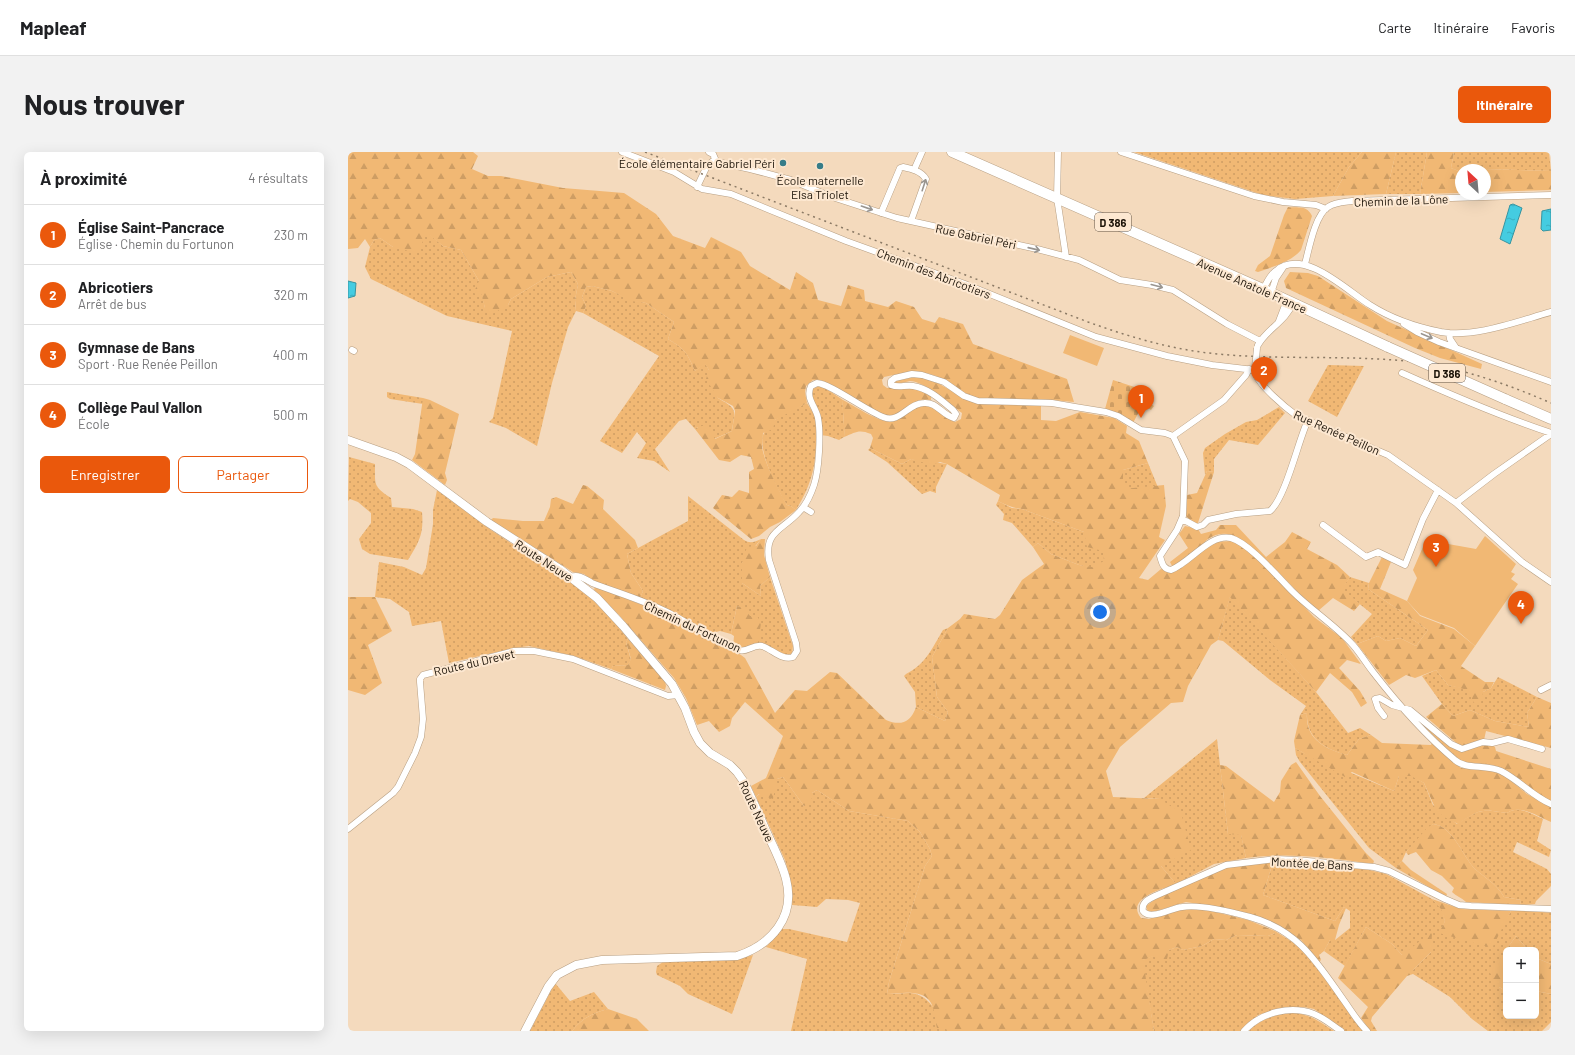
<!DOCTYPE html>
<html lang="fr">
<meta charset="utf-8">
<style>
:root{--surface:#fff;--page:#f2f2f2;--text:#202124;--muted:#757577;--line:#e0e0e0;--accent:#ea580c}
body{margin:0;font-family:Barlow,sans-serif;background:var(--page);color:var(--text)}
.controls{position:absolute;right:12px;bottom:12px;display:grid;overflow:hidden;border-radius:6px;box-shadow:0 4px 16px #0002}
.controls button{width:36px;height:36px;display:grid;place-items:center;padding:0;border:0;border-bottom:1px solid var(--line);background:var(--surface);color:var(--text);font:20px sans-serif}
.compass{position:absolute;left:1107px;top:12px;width:36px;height:36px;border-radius:50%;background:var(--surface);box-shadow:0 4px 16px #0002;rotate:334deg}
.you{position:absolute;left:752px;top:460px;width:14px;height:14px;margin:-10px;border:3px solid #fff;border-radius:50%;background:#1a73e8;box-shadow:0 0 0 6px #1a73e833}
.badge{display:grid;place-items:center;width:26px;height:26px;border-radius:50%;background:var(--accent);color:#fff;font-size:13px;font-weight:700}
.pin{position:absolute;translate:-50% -33px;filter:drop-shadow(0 1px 2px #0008)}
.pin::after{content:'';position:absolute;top:21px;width:14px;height:12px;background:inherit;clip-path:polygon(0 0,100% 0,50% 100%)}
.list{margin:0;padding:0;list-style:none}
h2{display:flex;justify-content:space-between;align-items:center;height:52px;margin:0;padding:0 16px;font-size:17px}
h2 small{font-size:13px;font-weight:400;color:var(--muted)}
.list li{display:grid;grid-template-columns:26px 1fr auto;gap:12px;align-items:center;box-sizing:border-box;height:60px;padding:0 16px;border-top:1px solid var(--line)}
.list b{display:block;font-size:15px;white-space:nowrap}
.list p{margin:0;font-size:13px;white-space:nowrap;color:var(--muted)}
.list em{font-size:13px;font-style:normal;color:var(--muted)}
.actions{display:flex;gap:8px;padding:12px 16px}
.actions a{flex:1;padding:9px 0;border:1px solid var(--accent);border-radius:6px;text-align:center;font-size:14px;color:var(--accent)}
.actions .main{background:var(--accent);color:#fff}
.map{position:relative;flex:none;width:1203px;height:879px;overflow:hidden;border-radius:6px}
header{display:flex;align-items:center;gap:24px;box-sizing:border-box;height:56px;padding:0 20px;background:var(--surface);border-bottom:1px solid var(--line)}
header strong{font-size:19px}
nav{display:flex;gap:22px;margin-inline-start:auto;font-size:14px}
.intro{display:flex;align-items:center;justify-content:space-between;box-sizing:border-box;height:96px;padding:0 24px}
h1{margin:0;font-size:28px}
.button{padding:10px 18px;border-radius:6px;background:var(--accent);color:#fff;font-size:14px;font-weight:700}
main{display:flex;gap:24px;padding:0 24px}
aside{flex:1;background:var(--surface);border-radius:6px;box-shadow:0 4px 16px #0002}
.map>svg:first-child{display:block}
</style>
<header>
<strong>Mapleaf</strong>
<nav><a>Carte</a><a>Itinéraire</a><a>Favoris</a></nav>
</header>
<div class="intro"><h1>Nous trouver</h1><a class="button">Itinéraire</a></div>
<main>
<aside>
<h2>À proximité<small>4 résultats</small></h2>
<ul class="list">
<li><span class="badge">1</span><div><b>Église Saint-Pancrace</b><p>Église · Chemin du Fortunon</p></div><em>230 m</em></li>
<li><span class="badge">2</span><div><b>Abricotiers</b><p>Arrêt de bus</p></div><em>320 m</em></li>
<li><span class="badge">3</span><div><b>Gymnase de Bans</b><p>Sport · Rue Renée Peillon</p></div><em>400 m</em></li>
<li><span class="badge">4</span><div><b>Collège Paul Vallon</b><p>École</p></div><em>500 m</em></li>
</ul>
<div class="actions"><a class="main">Enregistrer</a><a>Partager</a></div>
</aside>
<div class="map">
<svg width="1203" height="879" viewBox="0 0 1203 879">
<defs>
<pattern id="green-dots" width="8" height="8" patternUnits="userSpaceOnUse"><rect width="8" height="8" fill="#f1b874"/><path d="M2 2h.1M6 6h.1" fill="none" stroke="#ce9d63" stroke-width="1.8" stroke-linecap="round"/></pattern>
<pattern id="forest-firs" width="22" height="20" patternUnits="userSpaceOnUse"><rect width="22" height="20" fill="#f1b874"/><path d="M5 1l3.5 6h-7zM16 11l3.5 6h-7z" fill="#ce9d63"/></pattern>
<pattern id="cemetery-stones" width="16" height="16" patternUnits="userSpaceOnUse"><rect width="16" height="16" fill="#f1b874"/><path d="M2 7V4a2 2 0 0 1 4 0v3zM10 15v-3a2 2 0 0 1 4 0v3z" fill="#ce9d63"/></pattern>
<pattern id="water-ripples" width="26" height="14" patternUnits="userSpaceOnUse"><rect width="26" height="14" fill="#44cce1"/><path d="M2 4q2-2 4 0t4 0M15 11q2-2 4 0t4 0" fill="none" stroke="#3baec0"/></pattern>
</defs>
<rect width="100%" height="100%" fill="#f4dabd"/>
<path fill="url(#green-dots)" d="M786 0H1014L1001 15 985 44 947 47 915 43Z
M1048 0H1079L1072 42H1038Z
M1106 0H1201L1203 19 1137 17 1113 18V20L1103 16Z
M79 80 95 94 113 98 131 129 137 156 160 153 163 147 199 125 223 120 230 132 227 148 228 159 220 175 204 231 189 294 158 276 141 270 145 266 164 179 99 164 23 127 17 115 22 95 26 88 32 86 45 95Z
M244 134 264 139 283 148 298 151 326 170 320 187C338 198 339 201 347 219L357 211 361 218 370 246C390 258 387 256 384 279L366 287 350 275 347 277 338 267 331 269 307 297 322 320 306 309 289 306 298 291 289 280 274 301 252 289 311 204 235 161 238 154 234 145 238 135Z
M980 213 1016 214 989 265 960 249Z
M471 234 480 238 495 248C494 261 497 272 496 285L491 288 480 284 472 283 464 241 465 237Z
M39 240 75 246V252L42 247 39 245Z
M459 251 467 264 468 270C469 306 467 327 448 358L443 354 439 353C430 339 408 296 416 281 424 265 445 258 459 251Z
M931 255 937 261 910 293 881 288 866 307V320L859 319 857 323 855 301 857 296 877 282 898 270 909 268Z
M522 296 554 312 563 307 599 312 588 335V341L582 339 574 342 539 310 520 298Z
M1 305 27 312C27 333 25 334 43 346L44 355 65 357 74 360C76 382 71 390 60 408L22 402 14 397 11 387 23 371V361L10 350 2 347 0 349Z
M800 311 809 333 814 352 778 423 731 413 703 402 690 391 685 395 664 371 655 368 656 362 648 353 650 349 664 356 674 357 736 380 775 337V318Z
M89 338 143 378 202 417 219 425 239 442 263 466 280 487 278 490 283 508 280 513 265 514 263 517 226 504 181 494 166 496 101 511 93 469 64 474 61 460 42 447 27 445 31 410 56 415 74 423 78 416 85 372V358Z
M340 344 396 388C402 392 407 390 413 387L394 411V431L413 444 412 434 422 425 445 494 444 502C435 506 421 491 410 491 406 478 404 458 389 454L383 482 372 479 364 481 313 454 292 446 295 439 283 421 279 402 340 369Z
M1002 425 1021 431 1020 437 1080 478 1068 494 1052 486 1038 489 1030 484 1009 492 1003 485 1024 462 993 437Z
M882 444 968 540 1000 581 1012 576 1023 583 1011 587 999 603C977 597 958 587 959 561L952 563 958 554 922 528 875 489 870 488Z
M600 476 584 505 589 545 600 560 597 569 568 555 567 540 556 524 558 522C578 512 584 496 595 478Z
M1088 518 1100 533 1135 540 1143 536 1150 525 1189 545 1179 561 1181 575 1147 569 1122 558 1105 564 1094 552 1074 524Z
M869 587 880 682H893L898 706 866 712 828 732 813 714 812 647 796 646Z
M947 596 956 601 1046 639 1051 624 1063 623 1076 631 1085 653 1109 672C1133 657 1131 657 1159 661 1171 653 1183 662 1195 667L1189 689 1203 698 1201 705 1169 690 1165 700 1199 717 1203 722V734L1188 749 1187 752 1172 753 1173 748 1156 745C1149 732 1137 726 1127 717 1115 705 1105 674 1085 672L1058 700 1054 709 1048 716 1021 696 952 610 948 603Z
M435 625 456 654 464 641 469 638 501 659 560 669 572 680 582 697 584 704 577 714 541 830 539 842C546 842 554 841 561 841 582 842 588 861 599 876V879H443L459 807 418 795 434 777H441L499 790 512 751 500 748 478 747 469 755 444 753 441 722 437 708 408 645 429 627Z
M925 710 949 711 1021 718 1038 722 1084 747 1094 757 1097 769 1092 781 1155 772 1163 759H1185L1203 761V812L1188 806V798H1180L1168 784 1158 798 1151 835 1158 839V864H1188V839L1203 842V870L1194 879H1140L1124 867 1102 845 1065 822V818L1083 800 1054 803 1044 792 1018 775 997 814 976 799 982 788H987L1002 776V759L996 755 987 769 915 743Z
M927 779 949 793 963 808 1015 879H997L966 857 956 855H940L910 863 893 879H806L794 808 829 795 835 798 854 794 866 787 878 788 889 783 920 784 927 781Z
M405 803 384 862 340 842 332 834 309 823 308 820 309 814 315 810 388 808Z
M207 831 222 849 246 840 260 857C245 861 234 866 224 879H182Z
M939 861C959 860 969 868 986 879H901C912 868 924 864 939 861Z"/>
<path fill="url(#forest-firs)" d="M0 0H125L130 4 124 17 140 24H153L215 36 276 41 308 62 325 84 357 96 363 85 393 100 402 114 442 138 448 120 465 131 470 148 493 154 500 133 516 138 517 149 540 155 548 149 566 155 574 167 587 171 591 165 615 172 625 192 719 227 726 250 693 247H633C618 244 607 234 594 227 575 216 556 221 536 225L534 228 535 233 539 236H567L583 243V248H572L565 251 547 263 538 264 498 243 473 228H465L458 234 457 240 459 251 427 268 425 277 415 281C415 285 414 290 414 294 415 308 432 341 439 353L443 354 448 358 432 370 422 375 411 384 403 387 365 356 374 343 384 345 391 338 401 341V320L406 317 403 305 393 303 382 310 371 308 347 277 350 275 358 273 367 287 384 279 387 259 385 254 370 246 358 227 361 218 357 212 347 219C339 201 338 198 320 187L326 170 298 151 283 149 264 139 244 134 238 135 234 145 238 154 235 161 228 159 227 148 230 132 223 120 199 125 163 147 160 153 144 162 137 156 133 141 127 142 126 140 131 129 113 98 95 94 79 81 69 101 45 95 32 86 26 88 22 95 17 87 10 96 0 97Z
M1014 0H1048L1038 42 985 44 1001 15Z
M1079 0H1106L1103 16 1113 20V41L1072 42Z
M1137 17 1203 19V38L1137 40V18H1129Z
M940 55C950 56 959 53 964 64L953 98C943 110 924 115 910 120L907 119 910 113 922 104 936 63Z
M942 120 960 121 970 124 1039 169 1134 212 1133 217 1092 206 1067 196 938 136 936 129Z
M566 225 576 226 586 229 620 248 693 252V268L708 269 732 260 766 266 779 274 778 281 791 289 800 311 775 318V337L816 333 818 354 811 385 817 388 791 426 800 428 813 417 822 420 835 415 865 390 884 389 894 394 924 421 966 465 994 486 1013 512 999 508 991 516 1012 539 1019 551 1013 555 1004 540 982 521 968 540 882 445 870 488 863 493 840 534 835 550 823 551 772 595 758 619 765 645 812 647 833 661 843 698 813 714 828 732C815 737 777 746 793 766L801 767 825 758 855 757 900 768 927 779V781L920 784 889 783 878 788 866 787 854 794 835 798 829 795 821 798 819 807 809 809 806 804 795 808 806 879H599L598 876H589C587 868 587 858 583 851 576 837 553 841 539 842L541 830 577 714 584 704 582 697 572 680 560 669 501 659 469 638 464 641V650L456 654 435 625 429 627 425 647 411 642 408 645 403 634 418 626 435 584 397 550 384 566 382 574 371 580 361 569 349 573 338 546 326 526 271 463 246 438 247 435 256 438 312 460 393 503 397 506 427 561 447 538 459 539 482 520 489 521 538 568C552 574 563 571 568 555L597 569 600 560 589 545 584 505 600 476 612 467 616 462 647 467 652 463 674 428 696 412 685 395 690 391 703 402 731 413 744 415 756 409 755 399 739 395 736 380 674 357C665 356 658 353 650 349L652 343 599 312 592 310 584 313 563 307 554 312 522 296 525 286 523 282C511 277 508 280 496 285 497 272 494 261 495 248 505 253 533 272 543 269 555 266 564 253 577 253 589 253 597 266 607 270L613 267 614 261C602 252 576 229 562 229 558 230 553 231 549 232L547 231 548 229Z
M75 246 82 248 111 262 97 321 99 328 97 333 64 308 67 302Z
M859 319 866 320 850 371H845L838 364 839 343 849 341Z
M235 333 239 334 256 348 255 357 287 388 290 396 279 402 283 421 295 439 292 446 245 429 236 422 225 420 143 368 145 366 175 369H196L202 355 203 347 208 345 225 352Z
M872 373H888L918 405 937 390 944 380 963 390 959 397 989 413 1002 425 994 437 1012 452 1006 459 985 446 970 459C948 440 929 417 906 398 901 394 895 388 889 385 879 380 869 381 860 387 850 395 838 415 824 414L822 410 840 396 831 382 837 374 850 377 853 382 868 378Z
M413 387H417L416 403 422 425 412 434 413 444 394 431V411L399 395 408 394Z
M1034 405 1043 410 1032 437 1059 449 1072 464 1106 477 1127 494 1113 514 1137 530H1146L1143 536 1135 540 1134 549 1126 551 1120 538 1100 533 1088 518 1067 526 1058 523 1041 533 1009 492 1030 484 1038 489 1052 486 1068 494 1080 478 1020 437 1021 431Z
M0 445H27L44 479 20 493 34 531 17 543 0 538Z
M389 454 396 456 402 464H409L413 471 410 491 393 497 385 495 386 484 383 482Z
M280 487 317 529 318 534 317 538 263 517 265 514 280 513 283 507 278 490Z
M1189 545 1203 551V596L1138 579 1136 588 1116 594H1112L1078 565 1094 552 1105 564 1122 558 1147 569 1181 575 1179 561Z
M959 561C957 587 977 597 999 603L1011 587 1023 583 1034 591 1083 593 1084 591 1113 616 1120 617 1130 616 1151 621 1161 627 1179 642 1203 655V670C1189 664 1172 652 1159 661 1131 657 1133 657 1110 672L1096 665 1088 658 1076 631 1063 624H1051L1046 639 1004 620 997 625 947 596 946 589 952 563Z
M1072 568 1108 597 1144 593 1147 595 1148 599 1203 617V649L1193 645 1157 618 1145 613 1120 611 1111 608 1071 570Z
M948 610 972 644 1017 700 1026 709 1025 712C983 706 940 700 898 706L893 683 880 682 872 613 878 614 926 650 932 640 933 629 943 613Z
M1085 672C1105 674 1115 705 1127 717 1137 726 1149 732 1156 745L1173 748 1172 753 1118 750C1114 746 1108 744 1104 740L1106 736 1094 724 1083 718 1068 700 1060 703 1058 700 1079 676Z
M1054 709 1063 718 1099 742 1098 745 1048 716Z
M925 710 915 743 987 769 996 755 998 756 991 773 987 788H982L976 799 971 803 973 808 971 810 953 788 912 766 869 755 838 750 805 760H800L798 754 809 746 881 714Z
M1084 747 1113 757 1163 759 1144 796 1091 781 1097 769 1093 757Z
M1018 775 1044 792 1054 803 1084 780 1083 800 1065 818V822L1059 824 1024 865 1023 869 1029 879H1022L1013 866 1020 855 990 826Z
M1168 784 1180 798H1158Z
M1158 799V839L1151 835 1142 821Z
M1188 806 1203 812V842L1188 839Z
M260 857 289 867 301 879H224C234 866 245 861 260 857Z"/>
<path fill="url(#cemetery-stones)" d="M765 228 805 241 800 250 806 254 803 258 798 255 796 258 793 256 785 271 767 260 757 257Z"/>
<path fill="#f1b874" d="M722 183 756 196 749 214 715 201Z
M1137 384 1168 412 1163 420 1167 422 1163 427 1170 432 1127 494 1106 476 1072 463 1059 449 1069 426 1065 418 1078 388 1128 397Z"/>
<path fill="url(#water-ripples)" stroke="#3894a0" d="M1165 52 1174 56 1162 92 1152 87 1162 53Z
M1203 57V78L1195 79 1193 77 1194 59Z
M0 129 8 131 7 144 0 146Z"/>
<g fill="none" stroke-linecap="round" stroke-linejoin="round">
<defs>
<path id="minor" d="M274 0 326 20 354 37 383 42 498 89 617 132 748 185 819 204 864 213 906 218
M361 0 365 2 368 9
M710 0 709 46 718 105
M773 0 906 44 935 50 968 53 978 57
M566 18 574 0
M349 35 359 14 365 9 402 17 443 28 484 45 549 66 689 97 731 108 772 128 804 133 825 138 879 172 912 189
M533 61 552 16 555 15C564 17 573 19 578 27L563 69
M957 112C961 97 967 63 980 55 987 50 996 50 1004 49L1203 43
M915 137C919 131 922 122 929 118 957 96 999 139 1022 153 1044 167 1068 175 1093 180 1127 186 1170 169 1203 160
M923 141 928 126 936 114
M931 169 939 148
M1056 172 1069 180 1091 190 1203 230
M1101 181 1102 187 1108 196
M910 193C919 177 938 169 945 151
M4 198 6 199
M908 207C908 211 906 216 907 220 910 233 938 256 949 264L1040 303 1108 351 1174 410 1203 430
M901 217 898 223 876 248 825 284 837 309 835 364 829 378 812 404C814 411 815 417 823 418 843 410 862 381 883 386 901 391 930 425 944 439 963 458 987 473 1005 493 1012 501 1018 511 1025 520 1049 551 1076 582 1107 608 1118 618 1137 612 1153 619 1171 628 1184 644 1203 652
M1054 221C1103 243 1152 264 1203 281
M1108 351 1146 322 1203 282
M455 355 463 360
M833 369H838L849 375 855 373 860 368 888 362 922 359C938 345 950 289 960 268
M975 373 1018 405 1030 400 1057 413 1075 367 1090 338
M223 425C231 422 237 427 244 431 270 441 298 449 323 462 346 474 367 490 391 498 399 501 405 492 414 494 424 497 434 509 445 505L449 499 448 491 421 408C416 379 435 378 451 360 458 353 463 342 466 333 471 318 473 282 470 266 468 255 457 246 463 234L469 231C481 231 519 259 535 265 552 272 560 251 576 251 589 250 594 263 606 266L608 262 605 258C593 248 580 236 565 234 557 233 550 236 543 233V229L547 226 564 222 574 223 596 230 616 244 630 249 704 251 727 255 758 260 770 264 793 278 817 281 825 284
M1193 538 1203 533
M1036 564 1030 556 1027 547 1032 546 1044 553 1062 558 1103 592 1114 597 1135 590 1144 591 1160 587 1194 597
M0 677 45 641 50 635 67 601 73 585 75 567 72 530V527L75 523 166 499H186L225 507 320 544 330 543
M896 879C913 860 943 853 966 862 976 866 984 873 993 879
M1019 879C1010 870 1004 860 997 850 970 812 951 778 902 765 884 760 853 752 834 755 823 756 802 769 795 759 793 750 801 747 807 744L878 713 928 707 948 708 1026 715 1041 719 1097 747 1111 753 1123 754 1203 757"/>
<path id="tertiary" d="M0 288 48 305 61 312 139 370 212 417 249 446 275 474 324 532 337 556 346 580 352 591 362 601 382 613 389 620 396 630C404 647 412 664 419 681 426 696 434 711 438 727 448 765 423 793 389 804L254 808 228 813 209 823 200 835 177 879"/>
<path id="primary" d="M604 0 915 137 1040 195
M1157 247 1203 267"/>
</defs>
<use href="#minor" stroke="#b79f83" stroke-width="7"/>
<use href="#tertiary" stroke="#b79f83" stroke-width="9"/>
<use href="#primary" stroke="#b79f83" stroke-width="11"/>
<use href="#minor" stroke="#fff" stroke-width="6"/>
<use href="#tertiary" stroke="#fff" stroke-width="8"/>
<use href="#primary" stroke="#fff" stroke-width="10"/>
<path stroke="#8b7a65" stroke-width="1.5" stroke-dasharray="2 4" stroke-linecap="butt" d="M297 0 740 170C782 185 825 198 870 202 932 208 995 203 1058 209 1108 214 1157 231 1203 251"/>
<defs>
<path id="minor-bridge" d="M908 207 909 196"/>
<path id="primary-bridge" d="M1040 195 1157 247"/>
</defs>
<use href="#minor-bridge" stroke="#b79f83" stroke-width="7" stroke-linecap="butt"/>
<use href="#primary-bridge" stroke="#b79f83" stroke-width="11" stroke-linecap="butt"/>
<use href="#minor-bridge" stroke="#fff" stroke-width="6"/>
<use href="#primary-bridge" stroke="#fff" stroke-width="10"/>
</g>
<defs><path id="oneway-shaft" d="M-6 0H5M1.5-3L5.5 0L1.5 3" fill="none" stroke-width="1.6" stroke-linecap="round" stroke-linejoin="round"/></defs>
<g stroke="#999590">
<use href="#oneway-shaft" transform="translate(576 33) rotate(-72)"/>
<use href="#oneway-shaft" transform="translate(519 56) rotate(19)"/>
<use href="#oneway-shaft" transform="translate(686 97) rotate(13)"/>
<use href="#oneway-shaft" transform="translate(809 134) rotate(15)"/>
<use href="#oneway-shaft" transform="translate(1079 184) rotate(23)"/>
</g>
<g fill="#367c88" stroke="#fde8d1" stroke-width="1.5">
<circle cx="435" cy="11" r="4"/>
<circle cx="472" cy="14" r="4"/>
</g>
<g text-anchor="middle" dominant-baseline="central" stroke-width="4" stroke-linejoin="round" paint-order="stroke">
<g fill="#fde8d1" stroke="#605344" stroke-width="1">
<rect x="747" y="61" width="36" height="18" rx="3"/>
<rect x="1081" y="212" width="36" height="18" rx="3"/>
</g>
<g font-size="11" font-weight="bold" fill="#1c1308">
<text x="765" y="70">D 386</text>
<text x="1099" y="221">D 386</text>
</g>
<g font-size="12" fill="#1c1308" stroke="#fde8d1" text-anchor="end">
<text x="427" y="11">École élémentaire Gabriel Péri</text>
<text x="472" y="28" text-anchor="middle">École maternelle<tspan x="472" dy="14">Elsa Triolet</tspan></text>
</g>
<g font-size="12" fill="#1c1308" stroke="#fde8d1">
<text transform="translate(1053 48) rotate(-2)">Chemin de la Lône</text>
<text transform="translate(628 84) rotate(12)">Rue Gabriel Péri</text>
<text transform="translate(586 121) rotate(21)">Chemin des Abricotiers</text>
<text transform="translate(904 133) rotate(24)">Avenue Anatole France</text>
<text transform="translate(989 280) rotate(24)">Rue Renée Peillon</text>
<text transform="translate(196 408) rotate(33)">Route Neuve</text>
<text transform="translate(345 474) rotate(25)">Chemin du Fortunon</text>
<text transform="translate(126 510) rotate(-13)">Route du Drevet</text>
<text transform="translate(409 659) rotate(65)">Route Neuve</text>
<text transform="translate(964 711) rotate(3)">Montée de Bans</text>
</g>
</g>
</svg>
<div class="controls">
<button>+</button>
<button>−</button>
</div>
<svg class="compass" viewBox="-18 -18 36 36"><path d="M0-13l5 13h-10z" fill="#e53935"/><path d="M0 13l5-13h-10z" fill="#757577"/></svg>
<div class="you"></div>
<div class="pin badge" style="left:793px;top:266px">1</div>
<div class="pin badge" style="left:916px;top:238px">2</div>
<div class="pin badge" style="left:1088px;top:415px">3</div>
<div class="pin badge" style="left:1173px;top:472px">4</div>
</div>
</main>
